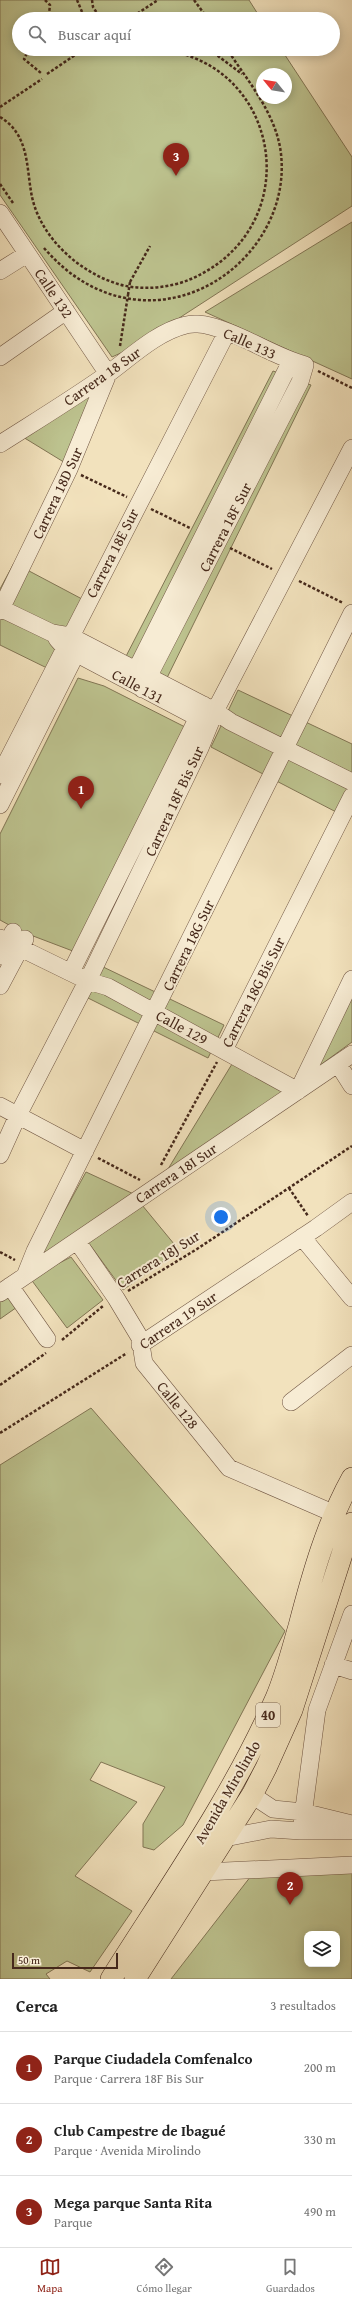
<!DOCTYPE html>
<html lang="es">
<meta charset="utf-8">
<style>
:root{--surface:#fff;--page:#f6f6f6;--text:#222;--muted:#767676;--line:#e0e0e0;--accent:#8f2418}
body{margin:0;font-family:"Gentium Book Plus",serif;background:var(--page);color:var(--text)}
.controls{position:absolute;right:12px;bottom:12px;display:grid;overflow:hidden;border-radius:8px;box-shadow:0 2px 10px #0003}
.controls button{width:36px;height:36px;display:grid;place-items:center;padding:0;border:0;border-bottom:1px solid var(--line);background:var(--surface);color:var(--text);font:20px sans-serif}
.compass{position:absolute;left:256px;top:68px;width:36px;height:36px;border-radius:50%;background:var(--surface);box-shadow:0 2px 10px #0003;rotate:300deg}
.scale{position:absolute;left:12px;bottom:10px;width:106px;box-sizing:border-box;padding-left:4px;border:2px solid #46291b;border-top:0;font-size:11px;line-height:14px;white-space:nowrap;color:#46291b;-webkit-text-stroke:3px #f7ecd4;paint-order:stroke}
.you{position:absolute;left:221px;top:1217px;width:14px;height:14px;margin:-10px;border:3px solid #fff;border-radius:50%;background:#1a73e8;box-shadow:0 0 0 6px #1a73e833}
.badge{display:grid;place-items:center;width:26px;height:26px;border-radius:50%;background:var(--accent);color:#fff;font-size:13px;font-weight:700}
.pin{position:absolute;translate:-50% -33px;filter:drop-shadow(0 1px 2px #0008)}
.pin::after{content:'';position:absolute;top:21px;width:14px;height:12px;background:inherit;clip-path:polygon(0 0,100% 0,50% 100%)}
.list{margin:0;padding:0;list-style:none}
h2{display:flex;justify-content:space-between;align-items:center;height:52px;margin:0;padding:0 16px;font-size:17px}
h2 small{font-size:13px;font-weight:400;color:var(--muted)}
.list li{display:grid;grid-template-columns:26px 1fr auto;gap:12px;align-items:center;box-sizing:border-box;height:72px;padding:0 16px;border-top:1px solid var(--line)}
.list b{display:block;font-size:15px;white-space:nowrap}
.list p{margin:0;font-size:13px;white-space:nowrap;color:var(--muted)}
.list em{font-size:13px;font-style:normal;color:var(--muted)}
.icon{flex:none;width:22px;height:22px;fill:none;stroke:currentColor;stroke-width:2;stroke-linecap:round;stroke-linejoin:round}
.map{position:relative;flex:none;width:352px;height:1979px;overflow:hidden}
.search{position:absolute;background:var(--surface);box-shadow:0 2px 10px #0003;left:12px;right:12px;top:12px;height:44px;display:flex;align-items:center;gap:10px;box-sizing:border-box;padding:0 14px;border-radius:22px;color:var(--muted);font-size:15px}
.sheet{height:268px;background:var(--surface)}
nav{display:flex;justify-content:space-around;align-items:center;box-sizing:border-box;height:56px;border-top:1px solid var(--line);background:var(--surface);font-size:11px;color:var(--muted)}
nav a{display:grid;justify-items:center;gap:2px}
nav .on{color:var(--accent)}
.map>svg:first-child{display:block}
</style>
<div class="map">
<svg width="352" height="1979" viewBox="0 0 352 1979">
<rect width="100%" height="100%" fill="#f2e2bd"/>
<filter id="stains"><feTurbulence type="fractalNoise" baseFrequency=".005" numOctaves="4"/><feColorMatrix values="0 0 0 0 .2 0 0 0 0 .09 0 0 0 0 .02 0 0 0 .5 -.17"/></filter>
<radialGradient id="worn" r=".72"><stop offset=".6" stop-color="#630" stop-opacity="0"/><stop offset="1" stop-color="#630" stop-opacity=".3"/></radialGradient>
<path fill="#bdc38f" stroke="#827655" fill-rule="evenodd" d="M0 0H249L261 19H19V49H281L352 157V206L136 346 112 357 0 195ZM262 74H286V98H262Z
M352 222V379L205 312Z
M273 371 311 385 163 686 122 664Z
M100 380 67 464 18 434Z
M14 563 82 599 49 669 0 645V589Z
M78 678 104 686 189 729 78 953 20 931 0 920V834Z
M238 690 352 744V789L340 814 211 747Z
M97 964 224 1025 208 1058 82 995Z
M352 990V1042L308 1074Z
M232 1064 283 1091 165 1174Z
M86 1172 138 1196 39 1258Z
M142 1205 179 1250 123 1290 85 1238Z
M71 1257 103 1300 67 1328 30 1278Z
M9 1289 20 1305 0 1319V1295Z
M91 1408 285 1631 183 1825 154 1850 143 1847V1824L165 1787 101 1762 90 1780 137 1802 75 1876 132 1911 90 1972 67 1961 46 1974 50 1979H0V1465Z
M352 1872V1979H171L251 1876ZM307 1934H337V1964H307Z"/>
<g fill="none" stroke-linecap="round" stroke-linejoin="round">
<defs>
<path id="minor" d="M0 213 108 374
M0 271 27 254
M0 357 66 311
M0 444C36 421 74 398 109 373 132 356 157 332 186 325 192 323 203 324 210 326 243 334 272 356 305 365L300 382 142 689
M0 608 52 633 70 636 215 711 231 722 352 782
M0 611 69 469 108 374
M57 639 64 647 208 723
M130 682 291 361
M0 775 227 332
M0 805 81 644
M0 938 88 981 108 987 298 1091 352 979
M0 956 13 932
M71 972 204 705
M0 986 25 939
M224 1050 352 796
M338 1064 352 1086
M0 1106 85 1151
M0 1155 18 1115 93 970 200 748 215 711 352 448
M302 1237 352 1298
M77 1241 116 1298 140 1338 144 1363 229 1468 335 1514
M25 1276 35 1251 352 613
M10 1286 47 1339
M0 1293 352 1054
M140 1345 316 1228 352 1202
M291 1402 352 1355
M333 1665 352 1671
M252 1795 273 1809 303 1812 352 1824
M301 1831 317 1710 352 1614
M225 1838 271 1829 301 1831H352
M204 1872 352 1865"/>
<path id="major" d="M111 1979C169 1887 232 1798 276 1698 286 1674 292 1650 299 1626 312 1576 327 1523 352 1478
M135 1979 252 1795 266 1768 292 1710 352 1523"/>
</defs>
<use href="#minor" stroke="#715744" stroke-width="18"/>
<use href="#major" stroke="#46291b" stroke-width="22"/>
<path stroke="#46291b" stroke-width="2.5" stroke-dasharray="3 2" stroke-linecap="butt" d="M45 0 50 5 49 14 46 19
M77 0 85 19
M92 0 93 7 101 19
M194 0 208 19
M129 19 158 0
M29 49 24 59 41 73
M204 49 218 56 242 74
M216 53H221L223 49
M47 74 84 49
M0 107 42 79
M0 117C30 135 26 168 32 197 41 238 79 272 118 284 141 291 170 288 191 279 312 226 280 54 151 49
M0 184 13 203
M44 248C69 277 101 297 140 300 222 306 294 228 280 147 273 110 247 80 227 49
M130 282 150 246
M120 346 128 295
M318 371 352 388
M81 475 127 497
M151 509 190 528
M230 548 272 569
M299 581 343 603
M98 1158 140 1180
M161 1165 217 1062
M289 1188 308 1216
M0 1252 15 1260
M128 1291 197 1249 352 1146
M62 1340 103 1306
M0 1385 46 1353
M0 1433 127 1353"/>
<use href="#minor" stroke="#f7ecd4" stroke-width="17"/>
<use href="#major" stroke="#f2e2bd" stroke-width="21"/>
<path stroke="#46291b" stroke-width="2.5" stroke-dasharray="3 2" stroke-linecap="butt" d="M128 295 130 282"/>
</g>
<g text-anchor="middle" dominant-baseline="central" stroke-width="4" stroke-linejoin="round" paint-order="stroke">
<rect fill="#f7ecd4" stroke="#7b6452" stroke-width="1" x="256" y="1703" width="24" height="24" rx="3"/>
<g font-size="14" font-weight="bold" fill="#46291b">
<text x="268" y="1715">40</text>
</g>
<g font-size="15" fill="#46291b" stroke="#f7ecd4">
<text transform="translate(54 293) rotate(56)">Calle 132</text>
<text transform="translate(250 343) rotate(24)">Calle 133</text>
<text transform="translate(102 376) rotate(-35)">Carrera 18 Sur</text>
<text transform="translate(57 493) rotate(-65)">Carrera 18D Sur</text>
<text transform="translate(225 527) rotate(-63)">Carrera 18F Sur</text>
<text transform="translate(112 553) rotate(-63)">Carrera 18E Sur</text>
<text transform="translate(138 686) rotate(28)">Calle 131</text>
<text transform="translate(174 801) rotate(-65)">Carrera 18F Bis Sur</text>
<text transform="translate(188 945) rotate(-64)">Carrera 18G Sur</text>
<text transform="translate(253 992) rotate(-63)">Carrera 18G Bis Sur</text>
<text transform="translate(182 1027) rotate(28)">Calle 129</text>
<text transform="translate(176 1173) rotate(-34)">Carrera 18I Sur</text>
<text transform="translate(158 1259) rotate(-32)">Carrera 18J Sur</text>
<text transform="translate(178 1320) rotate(-34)">Carrera 19 Sur</text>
<text transform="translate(178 1405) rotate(51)">Calle 128</text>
<text transform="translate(227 1792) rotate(-60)">Avenida Mirolindo</text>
</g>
</g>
<rect width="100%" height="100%" filter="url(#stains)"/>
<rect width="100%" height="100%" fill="url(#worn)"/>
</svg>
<div class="controls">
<button><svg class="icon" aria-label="layers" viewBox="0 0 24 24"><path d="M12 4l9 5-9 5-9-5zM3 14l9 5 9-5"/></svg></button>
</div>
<svg class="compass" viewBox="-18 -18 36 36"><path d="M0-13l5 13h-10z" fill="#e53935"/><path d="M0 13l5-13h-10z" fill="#767676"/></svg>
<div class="scale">50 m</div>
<div class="you"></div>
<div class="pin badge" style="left:81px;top:809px">1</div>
<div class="pin badge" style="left:290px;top:1905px">2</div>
<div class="pin badge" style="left:176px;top:176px">3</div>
<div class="search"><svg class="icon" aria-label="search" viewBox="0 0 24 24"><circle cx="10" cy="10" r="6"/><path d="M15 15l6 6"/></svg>Buscar aquí</div>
</div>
<section class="sheet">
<h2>Cerca<small>3 resultados</small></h2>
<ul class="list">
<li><span class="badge">1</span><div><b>Parque Ciudadela Comfenalco</b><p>Parque · Carrera 18F Bis Sur</p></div><em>200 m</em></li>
<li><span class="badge">2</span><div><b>Club Campestre de Ibagué</b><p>Parque · Avenida Mirolindo</p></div><em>330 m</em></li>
<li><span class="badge">3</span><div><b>Mega parque Santa Rita</b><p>Parque</p></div><em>490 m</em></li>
</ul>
</section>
<nav>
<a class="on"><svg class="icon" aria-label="map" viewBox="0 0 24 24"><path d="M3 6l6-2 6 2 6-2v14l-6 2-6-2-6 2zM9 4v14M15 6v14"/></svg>Mapa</a>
<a><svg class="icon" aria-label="directions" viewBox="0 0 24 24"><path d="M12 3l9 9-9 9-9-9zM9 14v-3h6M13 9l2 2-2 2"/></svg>Cómo llegar</a>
<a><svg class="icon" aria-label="saved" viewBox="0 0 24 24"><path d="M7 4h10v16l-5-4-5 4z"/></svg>Guardados</a>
</nav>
